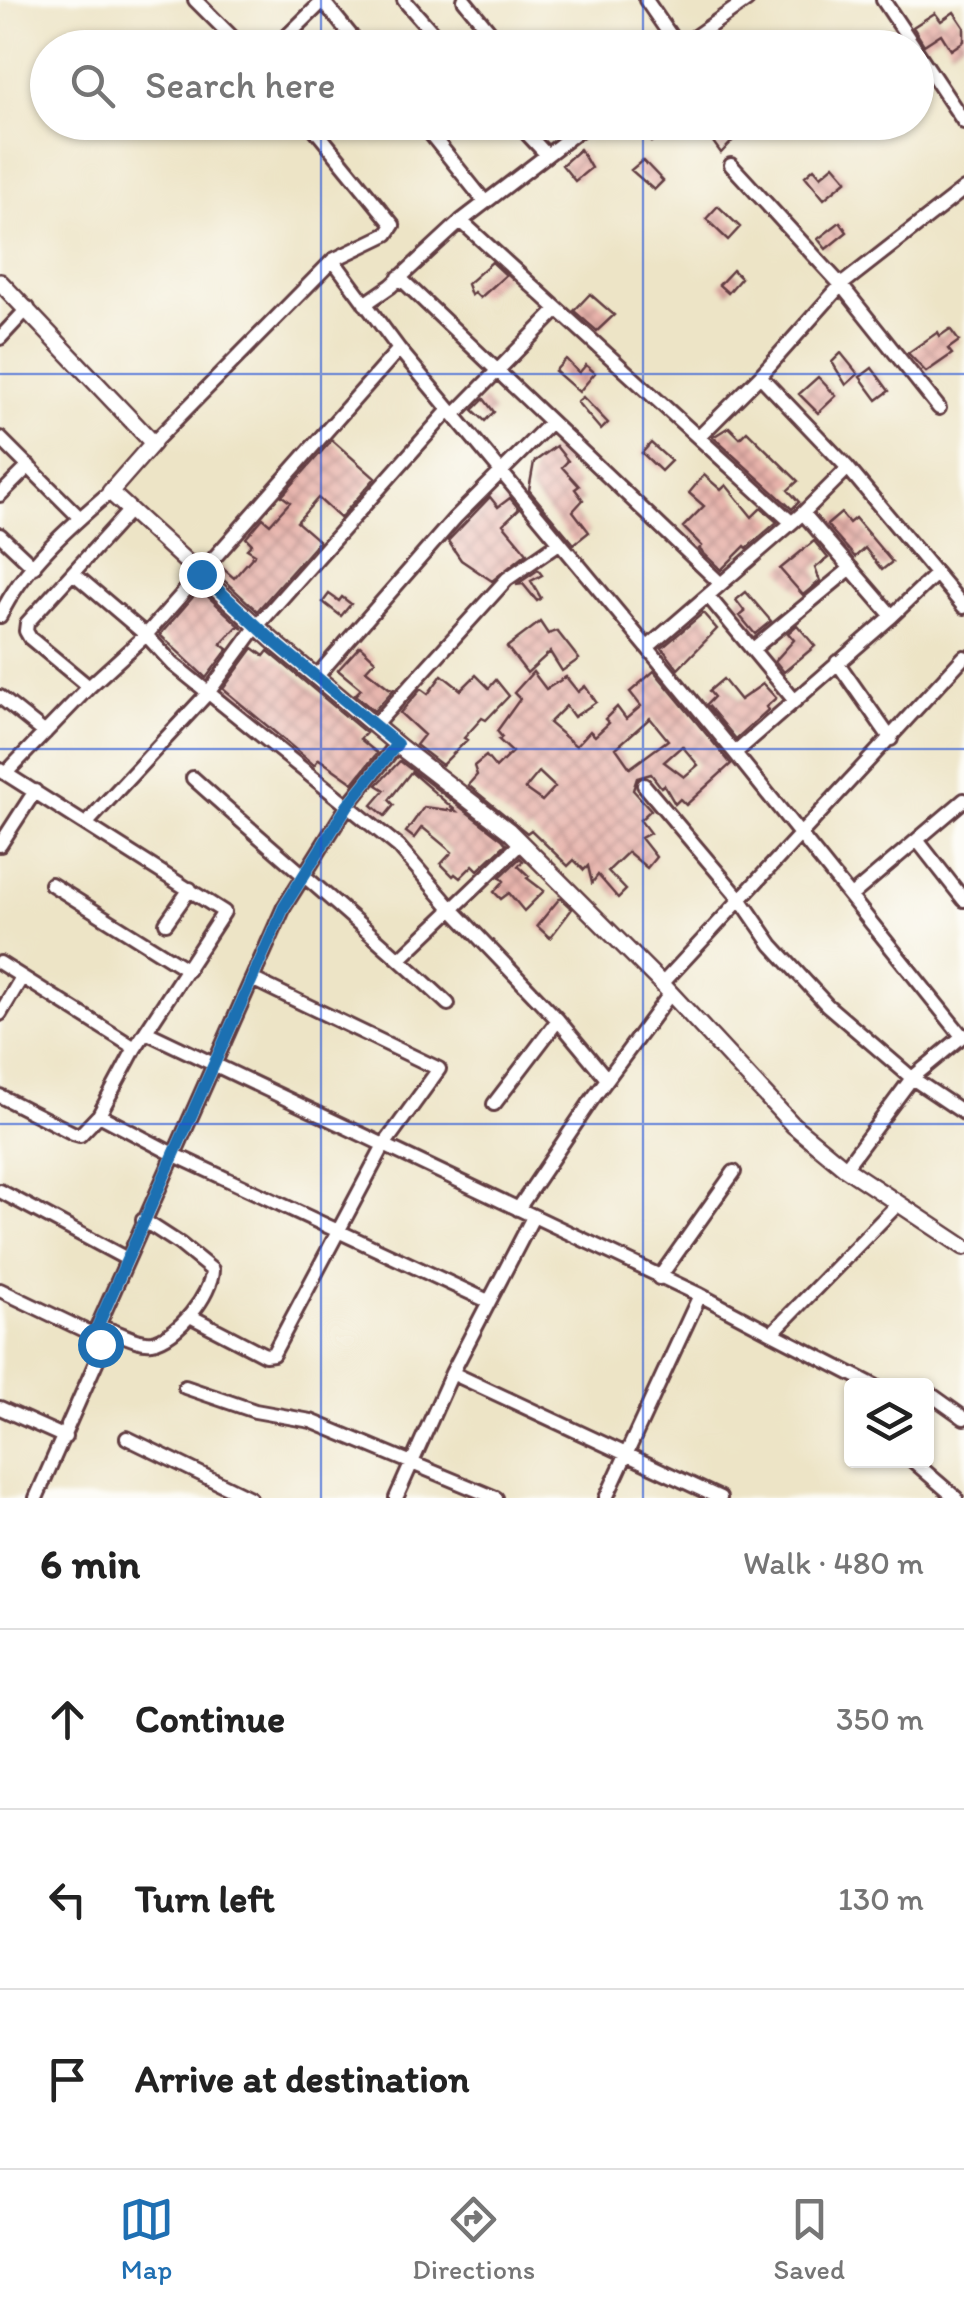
<!DOCTYPE html>
<meta charset="utf-8">
<style>
:root{--surface:#fff;--page:#f2f2f2;--text:#222;--muted:#767676;--line:#e0e0e0;--accent:#1f6fb2}
body{margin:0;font-family:Itim,sans-serif;background:var(--page);color:var(--text)}
.controls{position:absolute;right:30px;bottom:30px;display:grid;overflow:hidden;border-radius:10px;box-shadow:0 2px 8px #0004}
.controls button{width:90px;height:90px;display:grid;place-items:center;padding:0;border:0;border-bottom:2px solid var(--line);background:var(--surface);color:var(--text);font:50px sans-serif}
.stop{position:absolute;width:30px;height:30px;margin:-22px;border:8px solid #1f6fb2;border-radius:50%;background:#fff}
.stop.end{background:#1f6fb2;border-color:#fff;box-shadow:0 2px 10px #0008}
.list{margin:0;padding:0;list-style:none}
h2{display:flex;justify-content:space-between;align-items:center;height:130px;margin:0;padding:0 40px;font-size:42px}
h2 small{font-size:32px;font-weight:400;color:var(--muted)}
.list li{display:grid;grid-template-columns:65px 1fr auto;gap:30px;align-items:center;box-sizing:border-box;height:180px;padding:0 40px;border-top:2px solid var(--line)}
.list b{display:block;font-size:38px;white-space:nowrap}
.list em{font-size:32px;font-style:normal;color:var(--muted)}
.icon{flex:none;width:55px;height:55px;fill:none;stroke:currentColor;stroke-width:2;stroke-linecap:round;stroke-linejoin:round}
.map{position:relative;flex:none;width:964px;height:1498px;overflow:hidden}
.search{position:absolute;background:var(--surface);box-shadow:0 2px 8px #0004;left:30px;right:30px;top:30px;height:110px;display:flex;align-items:center;gap:25px;box-sizing:border-box;padding:0 35px;border-radius:55px;color:var(--muted);font-size:38px}
.sheet{height:670px;background:var(--surface)}
nav{display:flex;justify-content:space-around;align-items:center;box-sizing:border-box;height:140px;border-top:2px solid var(--line);background:var(--surface);font-size:28px;color:var(--muted)}
nav a{display:grid;justify-items:center;gap:5px}
nav .on{color:var(--accent)}
.map>svg:first-child{display:block}
</style>
<div class="map">
<svg width="964" height="1498" viewBox="0 0 964 1498">
<defs>
<pattern id="building-cross-hatch" width="8" height="8" patternUnits="userSpaceOnUse" patternTransform="scale(2.5)"><rect width="8" height="8" fill="#e7b2aa"/><path d="M0 0l8 8M0 8l8-8" fill="none" stroke="#bd908b"/></pattern>
</defs>
<rect width="100%" height="100%" fill="#fdfcf7"/>
<filter id="ink" filterUnits="userSpaceOnUse"><feTurbulence type="fractalNoise" baseFrequency=".01" numOctaves="2"/><feDisplacementMap in="SourceGraphic" scale="20" xChannelSelector="R" yChannelSelector="G"/><feConvolveMatrix kernelMatrix="1 2 1 2 8 2 1 2 1" color-interpolation-filters="sRGB"/></filter>
<filter id="wash" filterUnits="userSpaceOnUse"><feTurbulence type="fractalNoise" baseFrequency=".0048" numOctaves="4" result="noise"/><feDisplacementMap in="SourceGraphic" scale="40" xChannelSelector="R" yChannelSelector="G"/><feGaussianBlur stdDeviation="2.25" result="paint"/><feColorMatrix in="noise" values="0 0 0 0 0 0 0 0 0 0 0 0 0 0 0 0 0 1.4 0 .05"/><feComposite in="paint" operator="in"/></filter>
<g filter="url(#wash)">
<rect width="100%" height="100%" fill="#ede4c6"/>
<g id="blocks">
<path fill="url(#building-cross-hatch)" fill-rule="evenodd" d="M954 12 964 27V41L951 50 941 34 924 45 913 27 935 13 941 21Z
M657 122H661L667 131 651 142 643 132Z
M713 122H730L739 134 721 153 711 139 720 132Z
M580 149 591 168 575 181 562 165Z
M643 160 663 181 654 190 631 170Z
M834 165 847 180 824 199 805 176 814 168 821 176Z
M718 206 740 227 728 240 706 219Z
M840 222 847 232 826 249 818 239Z
M492 262 506 275 480 298 474 292 471 295 467 284Z
M733 270 741 278 728 293 719 285Z
M590 294 614 315 597 331 574 311Z
M950 329 959 341 948 349 952 354 926 372 908 353 938 332 940 336Z
M841 353 858 374 846 385 832 362Z
M566 359 579 373 586 365 595 373 579 392 555 371Z
M872 368 889 391 877 400 860 377Z
M818 377 836 396 818 413 799 394Z
M583 397 608 423 601 430 577 402Z
M484 399 494 412 485 421 473 410Z
M729 427 740 438 747 431 798 481 788 490 799 502 792 509 713 437Z
M332 440 375 478 340 518 318 498 297 522 319 541 257 611 215 572 220 566 234 578 255 554 247 549 252 544 246 538 263 518 270 524 290 502 282 496Z
M651 443 671 461 661 471 642 453Z
M556 446 568 461 562 467 579 486 575 489 583 500 573 511 589 532 574 544 529 490 534 462Z
M704 475 721 490 726 485 752 517 761 508 777 522 747 548 745 546 721 570 699 549 702 546 683 527 704 506 689 493Z
M490 497 498 507 510 498 519 509 503 524 527 553 492 581 461 560 448 541Z
M841 513 849 523 855 518 892 562 882 570 865 548 855 557 827 525Z
M814 541 828 558 815 568 820 581 803 595 780 569Z
M538 570 542 575 531 581 541 598 537 601 523 584 516 585Z
M200 589 243 629 238 626 221 644 228 649 206 678 160 635Z
M746 592 771 621 755 634 740 616 745 612 736 600Z
M329 594 339 601 342 597 351 604 341 616 323 602Z
M703 613 717 629 678 669 662 648Z
M540 622 548 634 557 631 579 659 562 671 550 652 527 673 507 647Z
M797 625 815 646 784 672 775 661 794 640 788 633Z
M360 646 375 660 366 670 389 688 394 689 374 711 355 695 361 689 338 670Z
M253 648 264 656 268 651 366 733 360 739 377 753 353 783 319 759 314 765 223 689Z
M654 671 731 764 686 805 680 799 675 804 664 785 661 787 651 774 637 778 633 790 651 810 640 820 650 833 641 838 656 857 647 868 628 852 608 871 626 890 618 898 598 875 592 883 588 866 584 870 574 860 568 866 531 830 527 833 468 785 477 775 474 766 486 756 496 768 512 752 499 740 502 737 497 731 520 699 514 693 533 672 546 689 566 677 578 692 585 686 596 702 574 717 566 706 549 723 576 746 590 731 595 736 609 723 605 719 617 707 626 719 641 706 630 692ZM650 718 668 740 630 768 616 748ZM682 746 698 765 684 777 664 762ZM539 772 555 787 542 801 525 789Z
M442 675 461 690 476 675 489 688 496 680 509 696 486 720 482 718 464 738 467 740 442 765 416 745 424 735 400 713 421 689 428 694Z
M723 679 740 700 763 684 776 698 766 707 768 710 736 739 707 704 714 697 709 691Z
M400 761 502 839 506 844 478 870 473 865 460 878 455 874 453 876 441 864 452 852 422 827 414 838 406 832 424 807 456 811 411 772 389 800 394 805 385 816 372 805 385 790 377 785Z
M520 858 523 861 518 866 529 876 527 878 544 891 524 911 509 893 501 899 494 892 504 881 500 877Z
M560 898 572 909 550 938 537 926Z"/>
</g>
</g>
<g filter="url(#ink)">
<use href="#blocks" fill-opacity="0" stroke="#623d42" stroke-width="2.5"/>
<g fill="none" stroke-linecap="round" stroke-linejoin="round">
<defs>
<path id="minor" d="M195 0 243 48
M404 0 446 48
M464 0 503 48
M646 0 679 48
M883 0 915 48
M275 48 323 1 361 48
M679 48 747 0
M916 50 964 122
M421 122 485 202
M516 122 547 155
M590 122 461 221 791 522
M731 165 841 285 939 408
M333 260 399 349 735 753 962 1036
M399 277 721 584
M365 304 391 286 461 221
M0 338 28 308
M760 376 848 468 964 607
M454 415 557 310
M699 437 760 376 841 285 964 189
M0 438 80 518
M153 443 333 260 387 234 393 225 309 122
M0 495 29 466
M803 513 892 616
M0 535 34 567
M73 573 146 635 173 664 399 847 451 908 558 1020 607 1079
M708 596 795 701
M0 616C23 567 69 527 110 492
M648 647 803 513 848 468
M753 649 851 568
M837 662 891 739
M316 677 455 518 551 422
M89 687 30 638 26 631 27 623 130 510
M0 697 45 733
M375 725 507 579 559 543
M735 753 892 616 936 574
M0 770 224 912 135 1048 99 1115 80 1135 73 1133 0 1096
M6 773 89 687 146 635 399 349
M193 778C277 854 365 926 448 1004
M644 785 741 900 772 945 827 1005 912 1078 964 1113
M87 823 208 693 257 626 449 410
M917 840 964 900
M0 845 35 791
M51 884 188 970
M851 896 964 800
M166 923 190 889
M400 959 521 843
M0 963 135 1048
M662 984 964 657
M0 1014 22 977
M146 1032 700 1295 772 1333 898 1204
M494 1104 558 1020
M99 1115 175 1155 488 1301
M845 1168 912 1078 964 1035
M0 1191 127 1259
M518 1209 591 1101 670 994
M659 1278 734 1172
M0 1290 94 1335 101 1351 36 1498
M190 1316 265 1355 273 1354 384 1145 439 1069 252 979
M772 1333 875 1386
M94 1335 284 907 348 805 397 744
M94 1335 106 1329C121 1332 136 1344 152 1342 177 1338 212 1294 212 1270L180 1244 143 1220
M452 1373 720 1498
M185 1387 255 1411 311 1421 496 1498
M926 1391 964 1418
M0 1408 65 1437
M127 1438 250 1498
M912 1460 956 1498
M396 1498 452 1373 533 1217
M606 1498 700 1295"/>
<path id="tertiary" d="M0 282 153 443 110 492 272 640 400 747 509 831 662 984 793 1125 845 1168 964 1247"/>
</defs>
<use href="#minor" stroke="#623d42" stroke-width="18"/>
<use href="#tertiary" stroke="#623d42" stroke-width="20"/>
<use href="#minor" stroke="#fff" stroke-width="12"/>
<use href="#tertiary" stroke="#fff" stroke-width="15"/>
</g>
</g>
<g fill="none" stroke-linecap="round" stroke-linejoin="round" filter="url(#ink)">
<path stroke="#1f6fb2" stroke-width="12" d="M100 1344 94 1334 284 907 348 805 397 744 272 640 201 574"/>
</g>
<path fill="none" stroke="#1d4ed8" stroke-width="2.5" stroke-opacity="0.55" d="M321 0V48M643 0V48M321 122V1498M643 122V1498M0 374H964M0 749H964M0 1124H964"/>
</svg>
<div class="controls">
<button><svg class="icon" aria-label="layers" viewBox="0 0 24 24"><path d="M12 4l9 5-9 5-9-5zM3 14l9 5 9-5"/></svg></button>
</div>
<div class="stop" style="left:100px;top:1344px"></div>
<div class="stop end" style="left:201px;top:574px"></div>
<div class="search"><svg class="icon" aria-label="search" viewBox="0 0 24 24"><circle cx="10" cy="10" r="6"/><path d="M15 15l6 6"/></svg>Search here</div>
</div>
<section class="sheet">
<h2>6 min<small>Walk · 480 m</small></h2>
<ul class="list">
<li><svg class="icon" aria-label="ahead" viewBox="0 0 24 24"><path d="M12 20V5M6 11l6-6 6 6"/></svg><div><b>Continue</b></div><em>350 m</em></li>
<li><svg class="icon" aria-label="left" viewBox="0 0 24 24"><path d="M17 20v-9H6M10 6l-5 5 5 5"/></svg><div><b>Turn left</b></div><em>130 m</em></li>
<li><svg class="icon" aria-label="arrive" viewBox="0 0 24 24"><path d="M6 21V4h12l-3 4 3 4H6"/></svg><div><b>Arrive at destination</b></div></li>
</ul>
</section>
<nav>
<a class="on"><svg class="icon" aria-label="map" viewBox="0 0 24 24"><path d="M3 6l6-2 6 2 6-2v14l-6 2-6-2-6 2zM9 4v14M15 6v14"/></svg>Map</a>
<a><svg class="icon" aria-label="directions" viewBox="0 0 24 24"><path d="M12 3l9 9-9 9-9-9zM9 14v-3h6M13 9l2 2-2 2"/></svg>Directions</a>
<a><svg class="icon" aria-label="saved" viewBox="0 0 24 24"><path d="M7 4h10v16l-5-4-5 4z"/></svg>Saved</a>
</nav>
